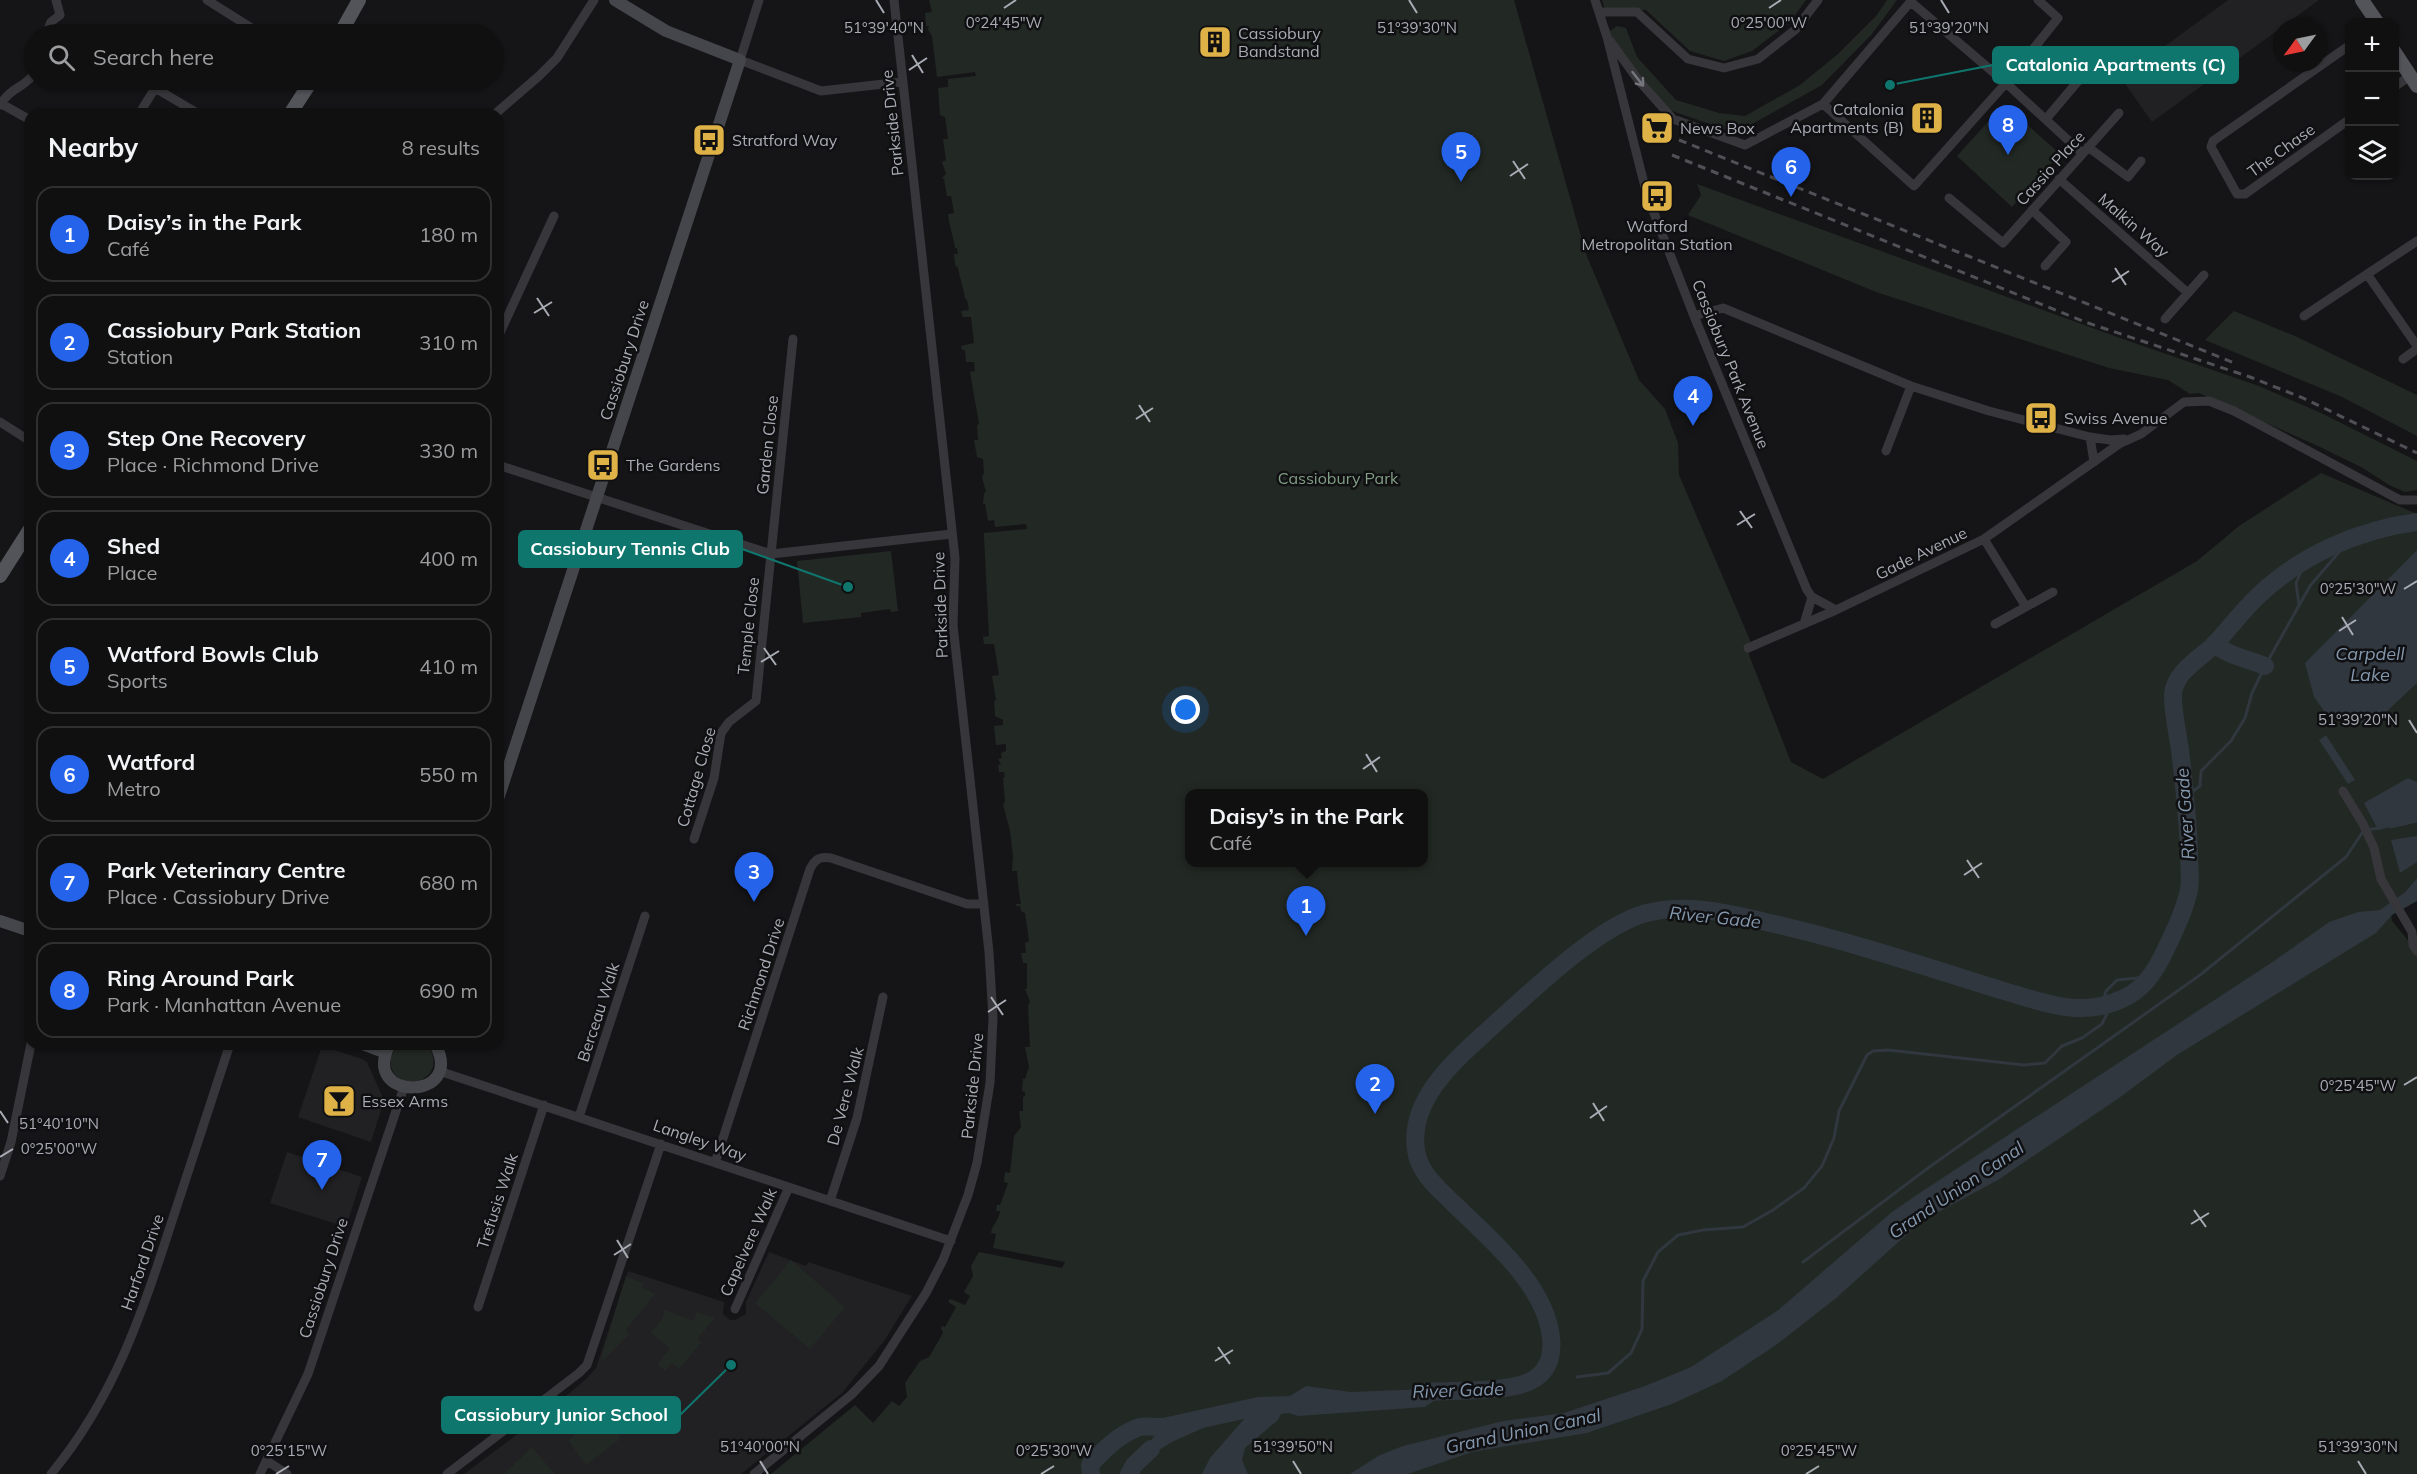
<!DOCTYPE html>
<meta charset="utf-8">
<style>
:root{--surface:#101011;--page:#19191a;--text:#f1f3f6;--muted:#9c9d9f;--line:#303031;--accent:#2563eb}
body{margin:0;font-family:Mulish,sans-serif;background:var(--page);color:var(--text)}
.controls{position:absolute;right:18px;top:18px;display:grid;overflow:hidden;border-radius:12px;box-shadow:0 2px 4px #0004}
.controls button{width:54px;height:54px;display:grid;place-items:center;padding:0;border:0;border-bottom:2px solid var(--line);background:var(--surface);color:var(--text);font:30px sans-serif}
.compass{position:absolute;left:2273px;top:18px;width:54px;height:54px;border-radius:50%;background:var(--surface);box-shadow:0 2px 4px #0004;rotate:237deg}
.you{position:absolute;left:1186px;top:710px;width:21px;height:21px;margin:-15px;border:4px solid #fff;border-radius:50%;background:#1a73e8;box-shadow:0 0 0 9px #1a73e833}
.badge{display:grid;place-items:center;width:39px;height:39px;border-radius:50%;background:var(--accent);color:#fff;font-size:20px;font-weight:700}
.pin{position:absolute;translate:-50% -50px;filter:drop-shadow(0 2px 3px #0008)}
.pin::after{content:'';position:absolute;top:32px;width:21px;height:18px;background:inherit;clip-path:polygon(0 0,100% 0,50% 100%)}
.popup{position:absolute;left:1185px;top:789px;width:243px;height:78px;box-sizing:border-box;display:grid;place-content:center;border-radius:12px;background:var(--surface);filter:drop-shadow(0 2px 4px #0005);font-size:20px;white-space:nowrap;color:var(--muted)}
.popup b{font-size:22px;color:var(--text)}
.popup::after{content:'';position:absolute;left:50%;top:100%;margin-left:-12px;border:12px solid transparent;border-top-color:var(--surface)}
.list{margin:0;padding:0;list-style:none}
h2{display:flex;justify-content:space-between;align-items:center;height:78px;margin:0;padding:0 24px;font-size:26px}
h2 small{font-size:20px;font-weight:400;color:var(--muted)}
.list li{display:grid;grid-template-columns:39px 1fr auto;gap:18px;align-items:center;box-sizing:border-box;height:96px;margin:0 12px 12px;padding:0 12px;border:2px solid var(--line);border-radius:18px}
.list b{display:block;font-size:22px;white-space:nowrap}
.list p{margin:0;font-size:20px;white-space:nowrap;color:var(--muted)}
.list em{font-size:20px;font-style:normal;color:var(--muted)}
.icon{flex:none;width:33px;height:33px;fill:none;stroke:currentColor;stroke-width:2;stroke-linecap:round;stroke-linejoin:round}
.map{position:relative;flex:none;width:2417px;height:1474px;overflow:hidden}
.search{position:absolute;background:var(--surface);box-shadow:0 2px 4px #0004;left:24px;top:24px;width:480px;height:66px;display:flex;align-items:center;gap:15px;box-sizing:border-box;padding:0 21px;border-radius:33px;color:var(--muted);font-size:22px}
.panel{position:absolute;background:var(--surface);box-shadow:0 2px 4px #0004;left:24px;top:108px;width:480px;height:942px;border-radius:18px}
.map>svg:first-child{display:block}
</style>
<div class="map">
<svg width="2417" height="1474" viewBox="0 0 2417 1474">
<rect width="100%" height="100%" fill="#151517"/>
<path fill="#212124" d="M2228 0H2319L2152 122 2121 78Z
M322 1046 362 1059 367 1062 384 1100 371 1142 298 1117Z
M287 1152 362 1177 346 1227 270 1203Z
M769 1252 806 1266 808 1262 912 1296 884 1341 842 1393 741 1474H464L547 1412 586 1379 596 1368 628 1271 724 1302 723 1314 730 1320H735L746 1314V1302Z"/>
<path fill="#222823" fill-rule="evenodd" d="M929 0H1514L1586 254 1639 380 1665 409 1678 443 1679 475 1750 640 1749 655 1791 762 1823 779 2197 561 2239 526 2321 473 2417 514V878L2405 892 2390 903 2392 921 2417 951V1474H771L855 1405 873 1423 892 1401 899 1406 907 1397 905 1383 920 1361 929 1357 943 1333 941 1328 942 1326 945 1327 956 1307 948 1302 950 1299 965 1305 970 1296 964 1292 973 1276 971 1266 979 1252 1062 1268 1065 1262 993 1248 996 1234 991 1233C992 1225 999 1220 1000 1211H996L997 1205H1000L1008 1183 1004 1182 1005 1172 1010 1173 1014 1136 1021 1127 1019 1111H1023V1097L1025 1096V1092L1022 1091 1023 1079H1025L1029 1067 1025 1047H1030L1028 1005 1030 1002 1025 989H1027V963H1023L1021 953H1026L1025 943 1029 941 1025 913 1021 911 1020 906H1016V904H1021C1019 893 1018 884 1017 871H1012L1013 856 1010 831 1003 804 1005 802 1003 778 1005 777 1004 772H999L998 765 1001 764 998 759 1002 758 1001 753 1006 751V744L996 745 994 726 1003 725V720L995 716 994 701 996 700 992 676 999 675 994 644H984L983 637 989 636 984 537V533L1027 529 1026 524 995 527 994 520 988 521 985 504H983L984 493 986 492 982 477 984 473 983 459 977 457 974 440H978L977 425 979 424 970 372 975 371 974 362H966L965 350H962L961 346 974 343 971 317H963L961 311 969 310 967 300 965 298C963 287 960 279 958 268L955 265 954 254H958L957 248H955C953 235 949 226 948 214L954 213 951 196H947L944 179 942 178 946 174 942 162 946 160 943 139H948L945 117 940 115 938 88 948 87V79L976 76 975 72 937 77 932 36 928 30 929 26H926L925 13 932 12ZM1189 794H1423V862H1189Z
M1602 0H1806L1789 23 1752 51 1724 61 1690 51 1646 10 1610 11 1605 10Z
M1887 0H1897L1872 34 1822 85 1736 133 1669 110 1610 40V31L1617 26 1626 28 1637 57 1676 100 1719 113 1745 116 1800 85 1838 54 1876 16Z
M2004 104 2060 154 2012 207 1957 156Z
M1697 184 2120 338 2259 386 2321 413 2417 461V490L2405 492 2389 485 2363 468 2320 447 2199 393 2190 394 2168 380 2109 368 1876 292 1688 215 1701 195Z
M2234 311 2295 336 2417 395V436L2342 397 2205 340Z
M891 551 898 611 891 612 890 609 861 613V617L803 623 797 561Z
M398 1044 428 1046C452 1081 391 1100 390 1058Z
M791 1260 845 1307 810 1349 755 1303Z
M626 1276 643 1283 642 1287 655 1294 626 1330 629 1334 605 1359H601Z
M665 1310 694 1321 697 1312 715 1318 697 1339 701 1343 679 1369 672 1363 665 1371 657 1364 670 1349 651 1333 662 1319Z
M605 1412 618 1430 620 1439 586 1465 568 1440Z
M532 1447 555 1474H504Z"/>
<path fill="#30373e" d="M2417 550V683L2371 726 2327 715 2314 697 2305 663Z
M2326 735 2355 780 2348 784 2319 740Z
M2408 778 2417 782V820L2378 830 2364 803Z
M2417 836V862L2400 873 2391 840Z
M2417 878V901L2392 915 2376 933 2177 1055 2119 1098 1998 1180 1929 1217 1913 1229 1835 1299 1776 1345 1722 1381 1672 1404 1587 1433 1472 1452 1408 1474H1350L1380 1455 1403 1446 1503 1421 1564 1413 1645 1386 1691 1367 1777 1311 1892 1212 1915 1196 2271 963 2329 922 2358 912 2380 910 2405 892Z
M1306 1386 1351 1392 1425 1389 1448 1391 1425 1407 1298 1416 1289 1413 1281 1414 1278 1420 1245 1448 1242 1460 1248 1474H1202L1210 1458 1244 1419 1203 1428 1172 1442 1134 1465 1156 1433 1138 1427 1158 1419 1258 1397 1290 1396Z"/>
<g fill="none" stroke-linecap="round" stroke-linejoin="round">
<path stroke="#30373e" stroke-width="3" d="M2299 605 2296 583 2306 560
M2185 797 2200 786 2201 771 2231 741 2245 718 2252 693 2265 666 2310 586 2351 538
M2390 827 2417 821
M2102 1006 2106 991 2117 980 2137 978 2153 973
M1803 1262 1928 1168 2200 975 2346 857 2364 830 2381 828
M1577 1377 1608 1373 1631 1353 1642 1329 1643 1281 1658 1252 1678 1235 1703 1230 1743 1227 1773 1210 1804 1188 1822 1166 1834 1138 1839 1111 1867 1055 1873 1051 1888 1050 2024 1065 2045 1063 2062 1046 2082 1038 2102 1024 2112 1003"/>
<path stroke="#30373e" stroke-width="18" d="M2214 644C2229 656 2248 659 2265 666
M1425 1392C1444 1391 1463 1391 1482 1390 1518 1388 1556 1384 1551 1337 1545 1284 1489 1238 1453 1203 1438 1188 1419 1173 1416 1150 1408 1095 1463 1054 1498 1021 1535 988 1594 931 1640 915 1684 900 1735 915 1779 925 1856 943 1929 968 2004 991 2045 1003 2081 1018 2122 999 2143 990 2155 972 2165 951 2174 932 2184 912 2189 890 2191 879 2189 865 2189 853 2188 819 2184 784 2180 750 2178 734 2172 710 2173 694 2175 672 2199 659 2214 645 2229 629 2242 611 2258 596 2301 555 2358 530 2417 522
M1091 1474 1090 1465C1102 1451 1119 1435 1137 1428 1143 1425 1154 1427 1161 1427
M1129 1474 1134 1465 1151 1449"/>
<path stroke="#37373b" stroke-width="9" d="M207 0 261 34
M759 0 740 60 821 91 902 82
M1595 0 1607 37 1647 195 1694 316 1807 590 1812 597 1836 610
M1911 2 2006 83 2082 153
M1599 12H1637L1688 59 1724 68 1758 59 1795 30 1818 0
M46 34 51 22 60 15 56 0
M1610 41 1639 81 1673 119 1745 145 1823 104 1912 0
M2350 45 2213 141 2211 147 2237 194H2245L2350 119
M2394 87 2410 76
M155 88 199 114
M0 103 30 120
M1823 104 1914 186 2006 83 2058 18 2038 0
M0 105C12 86 24 88 34 74
M139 114 160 80
M495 114 539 76 557 58 594 0
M2046 119 2090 67
M2088 147 2128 177 2141 161
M2059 179 2188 293
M1949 198 2003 243 2119 113
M2032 210 2066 242 2045 266
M2367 274 2417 346
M1694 316 1723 308 1911 386 1989 411 2090 437 2110 440 2124 439
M2304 316 2417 241
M2165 319 2204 275
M498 337 554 216
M2403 359 2417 349
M0 422 30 441
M2090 437 2094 462
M1886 451 1911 386
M498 465 771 554 952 534
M1984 539 2026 607
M1804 624 1812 597
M1995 624 2053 592
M1748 648 1836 610 1984 539 2119 444 2141 434 2184 402 2209 401 2234 411 2400 500H2417
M2343 791 2363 824 2374 848 2381 879 2412 932 2413 945 2417 951
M694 839 714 778 721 733 729 722 756 701 793 339
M439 1071 951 1241
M579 1117 645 916
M715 1163 810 869C815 859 820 856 831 858L967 904H984
M0 1176 11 1142 31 1044
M830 1201 857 1118 883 997
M478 1307 544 1105
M735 1309 789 1187
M267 1461 287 1474
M51 1474C114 1398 142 1314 172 1221 191 1162 211 1103 230 1044
M260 1474 308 1374 404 1087
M447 1474 579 1373 587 1365 661 1144
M754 1474 851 1395 879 1366 926 1293 943 1260 968 1195 977 1163 990 1083 993 1018 989 952 953 625 955 558 894 0"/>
<path stroke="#45464b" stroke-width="12" d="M498 799 740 60 666 31 615 0
M0 921 30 931
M362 1044 386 1053
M390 1044C358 1102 467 1102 435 1044"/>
<path stroke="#53545a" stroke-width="14" d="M2362 0 2377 22
M340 34 359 0
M2394 51 2417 86
M290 114 312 80
M0 576 30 529"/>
<path stroke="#505156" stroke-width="3" stroke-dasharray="8 6" stroke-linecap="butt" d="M1679 140 2237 364
M1672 155 2085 322 2250 377 2303 398 2417 453"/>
</g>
<defs><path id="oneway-shaft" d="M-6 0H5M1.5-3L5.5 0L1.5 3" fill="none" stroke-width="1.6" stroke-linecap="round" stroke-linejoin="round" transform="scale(1.5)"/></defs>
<use stroke="#76777e" href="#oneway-shaft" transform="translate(1638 79) rotate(52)"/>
<path fill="none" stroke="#a9acb5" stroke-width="2" d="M876 0 884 13M1409 0 1417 13M1941 0 1949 13M1004 8 1016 0M1769 8 1781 0M912 55 923 73M909 70 927 58M1513 161 1525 179M1510 176 1528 164M2115 268 2126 285M2112 282 2129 271M537 298 549 316M534 313 552 302M1139 405 1150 422M1136 419 1153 408M1740 511 1752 528M1737 525 1755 514M2404 589 2417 581M2342 617 2353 635M2339 631 2356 620M764 648 776 665M761 662 779 651M2409 720 2417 733M1366 754 1377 772M1363 769 1380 757M1967 860 1979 878M1964 875 1982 863M991 997 1003 1015M988 1012 1006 1000M2404 1085 2417 1077M1593 1103 1604 1121M0 1111 8 1123M1590 1118 1607 1106M0 1157 13 1149M2194 1210 2206 1227M2191 1224 2209 1213M617 1240 628 1258M614 1255 631 1244M1218 1347 1230 1364M1215 1361 1233 1350M760 1461 768 1474M1293 1461 1301 1474M2358 1461 2366 1474M276 1474 289 1466M1041 1474 1054 1466M1806 1474 1819 1466"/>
<defs>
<symbol id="building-square" viewBox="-11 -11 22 22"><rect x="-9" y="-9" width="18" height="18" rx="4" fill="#deb246" stroke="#101012"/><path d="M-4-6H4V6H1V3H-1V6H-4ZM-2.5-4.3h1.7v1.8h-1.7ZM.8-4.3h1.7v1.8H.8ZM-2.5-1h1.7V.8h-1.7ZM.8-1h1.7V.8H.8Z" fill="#111"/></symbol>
<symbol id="supermarket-square" viewBox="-11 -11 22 22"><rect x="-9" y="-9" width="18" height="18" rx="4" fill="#deb246" stroke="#101012"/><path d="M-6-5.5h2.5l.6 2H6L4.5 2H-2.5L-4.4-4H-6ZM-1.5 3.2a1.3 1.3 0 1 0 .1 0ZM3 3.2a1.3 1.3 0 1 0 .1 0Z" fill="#111"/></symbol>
<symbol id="bus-square" viewBox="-11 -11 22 22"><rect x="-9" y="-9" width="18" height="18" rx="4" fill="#deb246" stroke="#101012"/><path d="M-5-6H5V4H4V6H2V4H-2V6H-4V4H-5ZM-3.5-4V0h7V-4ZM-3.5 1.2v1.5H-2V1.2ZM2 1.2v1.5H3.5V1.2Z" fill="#111"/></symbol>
<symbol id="bar-square" viewBox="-11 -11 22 22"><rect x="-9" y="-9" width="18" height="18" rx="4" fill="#deb246" stroke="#101012"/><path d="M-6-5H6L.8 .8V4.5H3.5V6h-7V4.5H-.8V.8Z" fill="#111"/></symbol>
</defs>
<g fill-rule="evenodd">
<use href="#building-square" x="1196" y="23" width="38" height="38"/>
<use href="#building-square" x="1908" y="99" width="38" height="38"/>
<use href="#supermarket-square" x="1638" y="109" width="38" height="38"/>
<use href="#bus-square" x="690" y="121" width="38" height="38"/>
<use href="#bus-square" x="1638" y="177" width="38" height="38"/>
<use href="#bus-square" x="2022" y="399" width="38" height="38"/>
<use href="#bus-square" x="584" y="446" width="38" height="38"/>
<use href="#bar-square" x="320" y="1082" width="38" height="38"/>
</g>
<g text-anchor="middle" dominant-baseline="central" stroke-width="5" stroke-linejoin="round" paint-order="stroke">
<g font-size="16" fill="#a9acb5" stroke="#101012" text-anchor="start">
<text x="1238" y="33">Cassiobury<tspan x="1238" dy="18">Bandstand</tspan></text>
<text x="1904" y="109" text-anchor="end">Catalonia<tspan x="1904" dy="18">Apartments (B)</tspan></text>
<text x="1680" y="128">News Box</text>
<text x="732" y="140">Stratford Way</text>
<text x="1657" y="226" text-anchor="middle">Watford<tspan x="1657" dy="18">Metropolitan Station</tspan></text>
<text x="2064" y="418">Swiss Avenue</text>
<text x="626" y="465">The Gardens</text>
<text x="362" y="1101">Essex Arms</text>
</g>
<g font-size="16" fill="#a9acb5" stroke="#101012">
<text transform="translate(892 123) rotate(-96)">Parkside Drive</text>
<text transform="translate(2281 150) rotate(-36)">The Chase</text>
<text transform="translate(2050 168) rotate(-48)">Cassio Place</text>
<text transform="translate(2134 225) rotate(41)">Malkin Way</text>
<text transform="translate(624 360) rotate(-72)">Cassiobury Drive</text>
<text transform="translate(1731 364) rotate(68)">Cassiobury Park Avenue</text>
<text transform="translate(767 445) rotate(-84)">Garden Close</text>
<text transform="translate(1921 553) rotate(-26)">Gade Avenue</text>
<text transform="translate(940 605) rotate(-92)">Parkside Drive</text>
<text transform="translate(748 626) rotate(-84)">Temple Close</text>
<text transform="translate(696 777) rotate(-74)">Cottage Close</text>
<text transform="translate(761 974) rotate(-72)">Richmond Drive</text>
<text transform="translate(598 1012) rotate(-72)">Berceau Walk</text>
<text transform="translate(972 1086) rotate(-84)">Parkside Drive</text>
<text transform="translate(845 1096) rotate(-75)">De Vere Walk</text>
<text transform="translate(700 1140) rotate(19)">Langley Way</text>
<text transform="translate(497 1201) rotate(-72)">Trefusis Walk</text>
<text transform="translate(748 1242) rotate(-66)">Capelvere Walk</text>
<text transform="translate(142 1262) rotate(-71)">Harford Drive</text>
<text transform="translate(323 1278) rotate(-72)">Cassiobury Drive</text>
</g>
<g font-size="16" fill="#829e85" stroke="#101012">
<text x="1338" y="478">Cassiobury Park</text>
</g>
<g font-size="18" font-style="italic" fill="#8397ad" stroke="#101012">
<text x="2370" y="653">Carpdell<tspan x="2370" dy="21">Lake</tspan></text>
<text transform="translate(2185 814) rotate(-94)">River Gade</text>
<text transform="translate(1715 917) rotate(6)">River Gade</text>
<text transform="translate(1956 1190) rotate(-34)">Grand Union Canal</text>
<text transform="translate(1458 1390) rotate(-2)">River Gade</text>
<text transform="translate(1523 1431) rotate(-12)">Grand Union Canal</text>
</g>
</g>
<g font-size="15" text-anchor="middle" fill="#a9acb5" stroke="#101012" stroke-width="5" stroke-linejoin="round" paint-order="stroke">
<text x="1004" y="28">0°24'45"W</text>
<text x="1769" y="28">0°25'00"W</text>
<text x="884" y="33">51°39'40"N</text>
<text x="1417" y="33">51°39'30"N</text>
<text x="1949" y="33">51°39'20"N</text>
<text x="2358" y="594">0°25'30"W</text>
<text x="2358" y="725">51°39'20"N</text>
<text x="2358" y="1091">0°25'45"W</text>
<text x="59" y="1129">51°40'10"N</text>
<text x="59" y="1154">0°25'00"W</text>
<text x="760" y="1452">51°40'00"N</text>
<text x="1293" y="1452">51°39'50"N</text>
<text x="2358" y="1452">51°39'30"N</text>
<text x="289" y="1456">0°25'15"W</text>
<text x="1054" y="1456">0°25'30"W</text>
<text x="1819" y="1456">0°25'45"W</text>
</g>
<path fill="none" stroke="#0f766e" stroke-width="2" d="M1890 85L1993 65M848 587L742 549M731 1365L680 1415"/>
<g fill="#0f766e" stroke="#101012" stroke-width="2">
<circle cx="1890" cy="85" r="6"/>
<circle cx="848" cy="587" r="6"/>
<circle cx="731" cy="1365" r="6"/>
</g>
<g fill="#0f766e" stroke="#0f766e" stroke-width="2">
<rect x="1993" y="47" width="245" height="36" rx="6"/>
<rect x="519" y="531" width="223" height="36" rx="6"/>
<rect x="442" y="1397" width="238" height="36" rx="6"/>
</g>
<g font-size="18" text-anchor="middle" font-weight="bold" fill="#fff">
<text x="2116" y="71">Catalonia Apartments (C)</text>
<text x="630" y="555">Cassiobury Tennis Club</text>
<text x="561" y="1421">Cassiobury Junior School</text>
</g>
</svg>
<div class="controls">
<button>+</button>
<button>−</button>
<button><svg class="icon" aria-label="layers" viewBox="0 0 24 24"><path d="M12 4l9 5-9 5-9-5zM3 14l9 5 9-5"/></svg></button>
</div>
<svg class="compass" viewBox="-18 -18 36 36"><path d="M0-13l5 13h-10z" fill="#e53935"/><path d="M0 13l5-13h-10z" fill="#9c9d9f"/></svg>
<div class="you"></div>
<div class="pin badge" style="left:1306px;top:936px">1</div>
<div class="popup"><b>Daisy’s in the Park</b>Café</div>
<div class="pin badge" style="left:1375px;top:1114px">2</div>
<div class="pin badge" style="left:754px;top:902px">3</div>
<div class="pin badge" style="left:1693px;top:426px">4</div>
<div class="pin badge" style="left:1461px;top:182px">5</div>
<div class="pin badge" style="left:1791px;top:197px">6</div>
<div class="pin badge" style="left:322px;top:1190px">7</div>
<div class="pin badge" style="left:2008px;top:155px">8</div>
<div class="search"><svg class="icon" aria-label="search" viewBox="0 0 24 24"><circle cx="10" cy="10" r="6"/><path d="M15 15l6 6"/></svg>Search here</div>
<section class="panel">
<h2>Nearby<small>8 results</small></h2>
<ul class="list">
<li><span class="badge">1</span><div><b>Daisy’s in the Park</b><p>Café</p></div><em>180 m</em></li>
<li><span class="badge">2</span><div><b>Cassiobury Park Station</b><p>Station</p></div><em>310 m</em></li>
<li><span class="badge">3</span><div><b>Step One Recovery</b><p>Place · Richmond Drive</p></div><em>330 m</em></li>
<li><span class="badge">4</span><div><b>Shed</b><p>Place</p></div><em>400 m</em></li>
<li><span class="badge">5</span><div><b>Watford Bowls Club</b><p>Sports</p></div><em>410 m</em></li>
<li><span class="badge">6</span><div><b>Watford</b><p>Metro</p></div><em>550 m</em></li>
<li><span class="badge">7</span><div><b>Park Veterinary Centre</b><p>Place · Cassiobury Drive</p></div><em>680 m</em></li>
<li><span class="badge">8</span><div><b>Ring Around Park</b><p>Park · Manhattan Avenue</p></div><em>690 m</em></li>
</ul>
</section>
</div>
